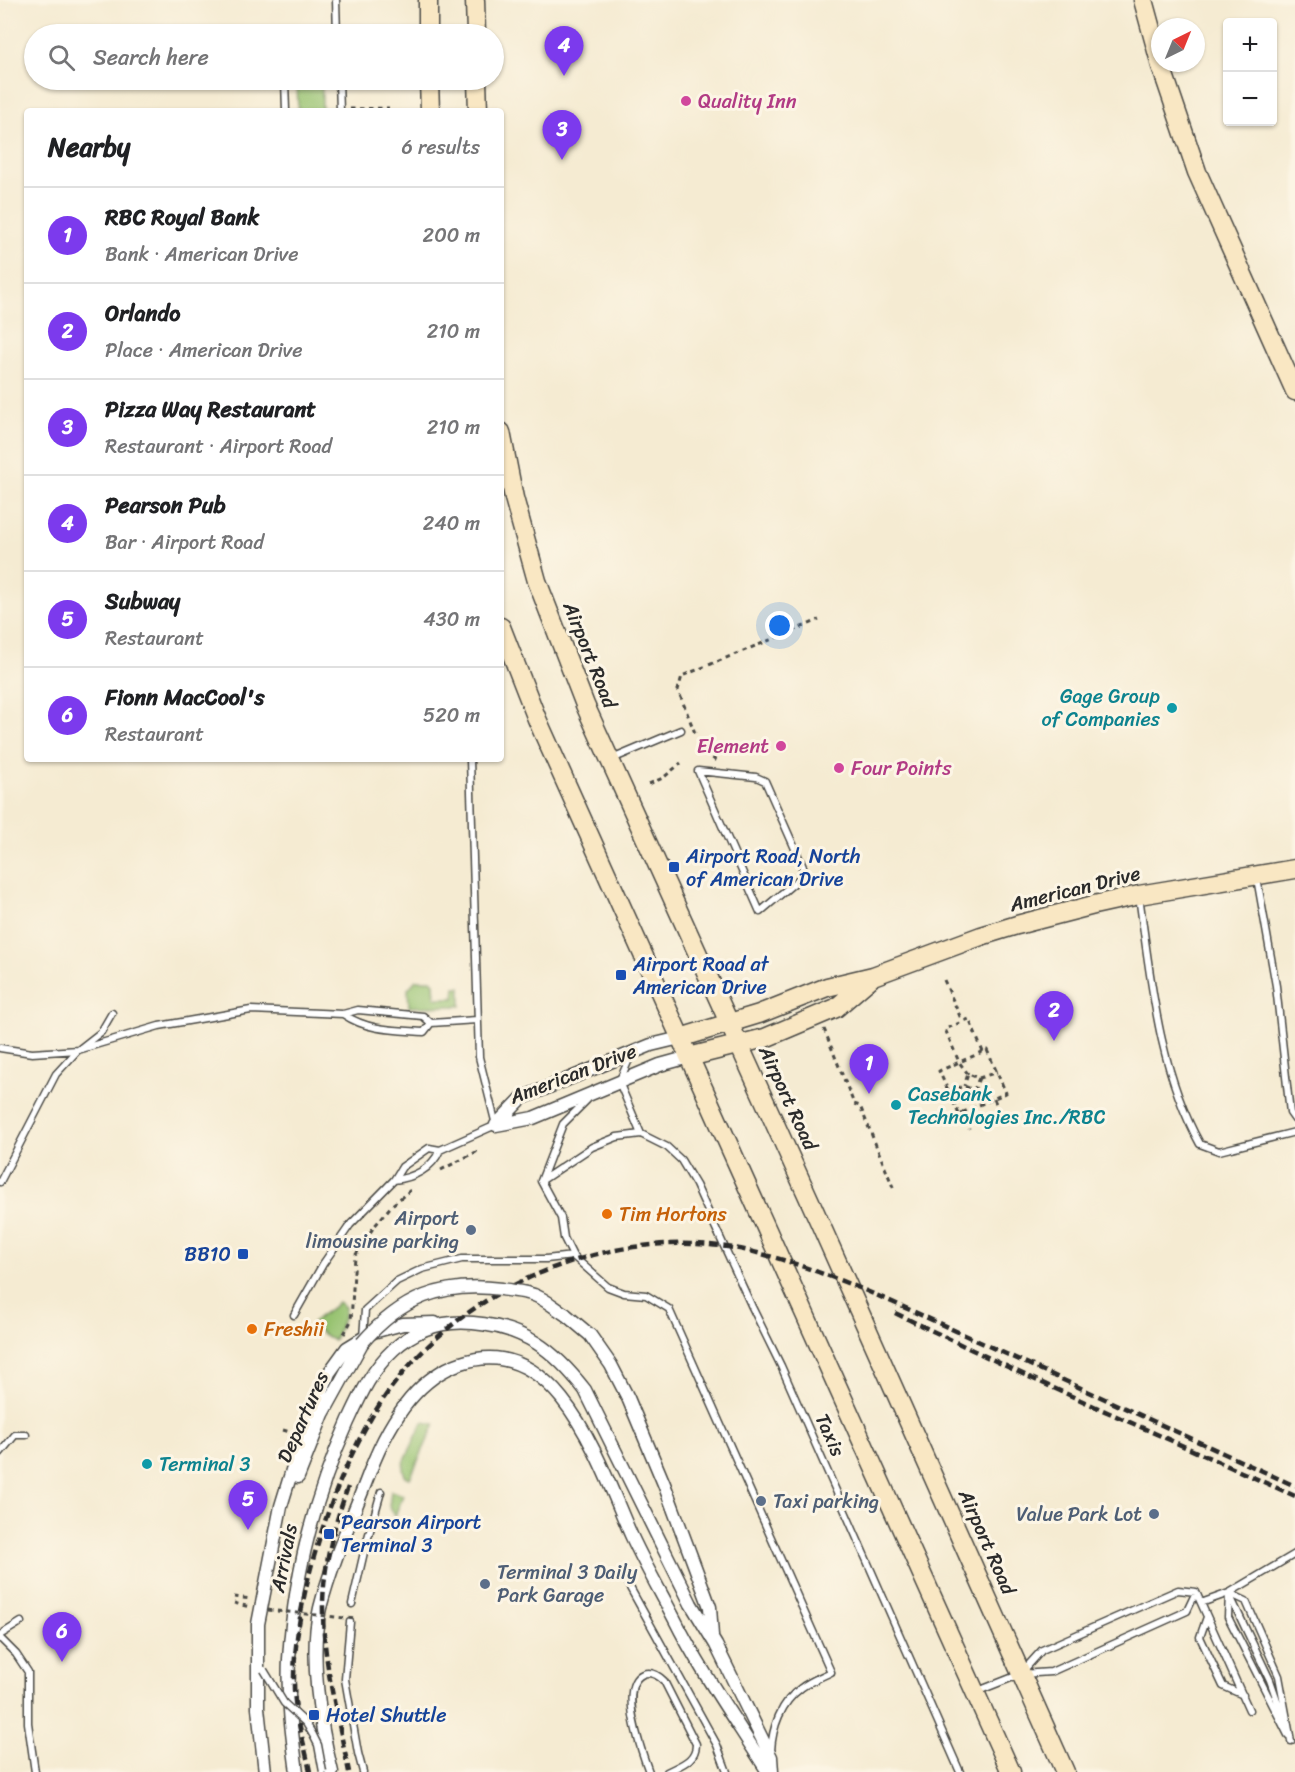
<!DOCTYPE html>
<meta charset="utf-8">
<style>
:root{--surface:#fff;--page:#f2f2f2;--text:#202124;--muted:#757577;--line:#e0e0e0;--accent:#7c3aed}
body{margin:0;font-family:Sriracha,sans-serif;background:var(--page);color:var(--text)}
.controls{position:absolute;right:18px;top:18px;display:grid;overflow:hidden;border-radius:6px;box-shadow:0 2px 4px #0004}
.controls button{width:54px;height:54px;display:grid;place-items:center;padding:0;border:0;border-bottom:2px solid var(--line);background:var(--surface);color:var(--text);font:30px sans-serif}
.compass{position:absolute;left:1151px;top:18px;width:54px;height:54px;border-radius:50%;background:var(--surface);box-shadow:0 2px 4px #0004;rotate:43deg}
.you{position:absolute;left:780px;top:626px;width:21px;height:21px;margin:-15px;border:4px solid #fff;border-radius:50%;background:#1a73e8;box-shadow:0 0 0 9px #1a73e833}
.badge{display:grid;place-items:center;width:39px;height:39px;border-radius:50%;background:var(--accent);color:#fff;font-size:20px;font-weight:700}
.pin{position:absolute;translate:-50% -50px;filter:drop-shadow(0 2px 3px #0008)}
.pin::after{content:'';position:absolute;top:32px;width:21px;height:18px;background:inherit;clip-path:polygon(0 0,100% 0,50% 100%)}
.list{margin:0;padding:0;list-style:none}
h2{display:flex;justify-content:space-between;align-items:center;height:78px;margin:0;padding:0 24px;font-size:26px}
h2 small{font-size:20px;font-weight:400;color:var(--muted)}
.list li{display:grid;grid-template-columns:39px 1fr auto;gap:18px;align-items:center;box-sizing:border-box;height:96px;padding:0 24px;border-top:2px solid var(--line)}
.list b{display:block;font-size:22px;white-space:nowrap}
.list p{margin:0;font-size:20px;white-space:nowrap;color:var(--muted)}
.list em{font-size:20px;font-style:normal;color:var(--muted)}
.icon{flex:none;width:33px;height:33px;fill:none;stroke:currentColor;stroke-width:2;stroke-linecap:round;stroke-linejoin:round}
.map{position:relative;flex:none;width:1295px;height:1772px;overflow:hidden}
.search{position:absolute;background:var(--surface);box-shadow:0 2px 4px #0004;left:24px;top:24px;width:480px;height:66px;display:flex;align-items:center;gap:15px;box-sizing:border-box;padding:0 21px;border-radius:33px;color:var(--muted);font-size:22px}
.panel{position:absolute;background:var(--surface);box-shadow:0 2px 4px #0004;left:24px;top:108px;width:480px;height:654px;border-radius:6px}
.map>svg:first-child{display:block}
</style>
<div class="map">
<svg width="1295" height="1772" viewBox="0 0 1295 1772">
<rect width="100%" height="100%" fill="#fcf5e5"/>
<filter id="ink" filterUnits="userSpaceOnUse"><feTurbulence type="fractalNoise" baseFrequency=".0167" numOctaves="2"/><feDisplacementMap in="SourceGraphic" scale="12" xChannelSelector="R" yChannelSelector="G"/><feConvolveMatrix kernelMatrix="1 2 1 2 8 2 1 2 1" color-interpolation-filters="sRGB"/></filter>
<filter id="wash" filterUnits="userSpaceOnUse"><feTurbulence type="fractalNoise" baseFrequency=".008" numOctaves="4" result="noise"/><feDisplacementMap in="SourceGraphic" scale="24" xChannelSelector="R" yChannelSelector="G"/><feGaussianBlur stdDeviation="1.35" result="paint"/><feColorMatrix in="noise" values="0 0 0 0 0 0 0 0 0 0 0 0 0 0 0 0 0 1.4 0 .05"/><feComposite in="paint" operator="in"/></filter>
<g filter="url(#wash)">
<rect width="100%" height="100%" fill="#f5ebd2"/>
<path fill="#96c270" stroke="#60764e" stroke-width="1.5" d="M297 80H322V111H298Z
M416 980H431L434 983 435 998H454L455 987H461V1006L409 1007 408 989Z
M338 1302 345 1307 344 1316 334 1341 311 1326C317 1314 331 1312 338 1302Z
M423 1422 435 1424 410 1478 405 1476 403 1469 404 1462Z
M391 1491 403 1495 395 1516 389 1506Z"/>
</g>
<g filter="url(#ink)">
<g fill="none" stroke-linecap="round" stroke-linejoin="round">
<defs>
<path id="lane" d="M336 0 337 34
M285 80 286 111
M339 80 340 111
M612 759 681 730
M698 771 756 777 765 781 800 860 803 867 800 878 760 912Z
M1257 878 1276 986 1290 1113 1295 1120
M1139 896C1151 980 1158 1068 1200 1144L1219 1151 1295 1132
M343 1014C368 1031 394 1030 424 1032L431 1023
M0 1048 32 1053 78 1050 159 1026 251 1010 343 1014 358 1010 423 1016 431 1023 477 1020
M632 1053 619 1082 641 1134
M394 1180C413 1178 432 1169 440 1150
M541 1181 592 1147 617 1137 641 1134 667 1147 681 1160 696 1185 752 1307 781 1366 960 1772
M541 1181 561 1218 564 1238 573 1256 608 1287 624 1293 646 1295 669 1309 831 1672C821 1677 810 1681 801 1688 781 1702 772 1728 771 1751
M541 1181 563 1124 587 1100
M0 1182 56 1074 78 1050 101 1032 112 1013
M294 1315 323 1264 350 1225 394 1180 402 1167 429 1148 440 1150 496 1125 479 1057 470 759
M363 1338 365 1310 397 1281 422 1269 462 1259H546L573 1256
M0 1453 15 1435H26
M628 1584 717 1745 727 1772
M1196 1592 1201 1603 1229 1593 1295 1554
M1229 1593 1246 1601 1279 1676 1291 1741
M1229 1593 1228 1617 1288 1735
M1231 1598 1270 1680 1284 1720
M1201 1603 1249 1710
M352 1604 365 1548 381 1492
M1207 1617 1200 1637 1223 1686 1243 1695
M350 1622 345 1679 358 1753 363 1772
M0 1635 21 1622
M0 1638 16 1654 28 1672V1723L35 1772
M1023 1671 1042 1650 1178 1590 1196 1592
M978 1691 1021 1674 1051 1672 1187 1611 1196 1592
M649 1772C642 1753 617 1685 643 1674 651 1671 658 1675 664 1681L696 1744C696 1761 680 1765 667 1772"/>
<path id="street" d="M496 1125 522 1098 651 1045 680 1038
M496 1125 533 1118 660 1065 689 1057
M565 1314 590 1335 611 1365 628 1398 664 1484 710 1607 712 1636
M298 1477 323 1414 362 1343
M265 1772 258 1708V1624L281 1506 296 1457 329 1373 347 1348 373 1332 403 1324 435 1323
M297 1772C292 1735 287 1697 289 1659 294 1577 314 1497 348 1422 360 1396 372 1369 394 1349 416 1329 443 1320 473 1323 524 1327 554 1350 585 1390L691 1604 716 1645 771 1757 772 1772
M332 1772C320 1725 309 1655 320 1608 332 1561 353 1516 370 1471 387 1427 415 1378 461 1363 560 1330 602 1471 632 1537 645 1565 660 1591 674 1618 701 1672 736 1721 768 1772"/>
<path id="secondary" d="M428 0V34
M475 0 476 34
M1143 0 1160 62
M1160 63 1197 172 1295 391
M429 80 430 111
M477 80 478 111
M501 432 514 498 537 581 585 705 819 1221 1065 1772
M501 627 537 719 1011 1772
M680 1038 759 1014 827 987 873 976 981 936 1017 925 1094 905 1139 895 1295 869
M689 1057 765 1038 836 1008 871 978"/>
</defs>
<use href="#lane" stroke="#494844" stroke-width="9"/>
<use href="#street" stroke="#494844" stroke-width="15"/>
<use href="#secondary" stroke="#494844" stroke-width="21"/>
<path stroke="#494844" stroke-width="3" stroke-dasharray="4.5 4.5" stroke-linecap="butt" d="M350 109 389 108
M695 733 678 690 682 676 819 620
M705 753 718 762
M649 784 663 778 681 763
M944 980 962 1021
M824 1029 854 1104 860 1106 895 1192
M987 1050 1006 1093 959 1114 939 1071Z
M968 1074 959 1062 945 1029 969 1019 983 1052
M979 1078 997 1072
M974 1090 981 1104
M948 1091 964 1086 974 1090 979 1078 968 1074 964 1086
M994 1099 1001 1115
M962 1112 969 1129
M441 1170 480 1150
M344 1334 351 1321 355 1256 373 1228 392 1205 413 1188
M283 1430 293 1433
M234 1597 251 1599
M234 1603 250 1607"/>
<use href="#lane" stroke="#fff" stroke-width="6"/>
<use href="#street" stroke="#fff" stroke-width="12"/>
<use href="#secondary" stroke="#f9e7c3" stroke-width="18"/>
<path stroke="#2b2b2b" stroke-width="4.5" stroke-dasharray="9 4.5" stroke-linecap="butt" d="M895 1313 1029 1377 1295 1496
M348 1487C334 1525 324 1563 323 1603 322 1660 338 1717 349 1772
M310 1772C305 1745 295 1716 294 1689 292 1607 329 1490 370 1420 404 1361 457 1313 518 1283 578 1254 643 1239 710 1245 759 1249 806 1267 852 1285 906 1307 959 1333 1013 1357 1107 1400 1201 1443 1295 1486"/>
<defs>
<path id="lane-bridge" d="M264 1670 284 1703 306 1723 313 1735 318 1745 323 1772"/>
<path id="street-bridge" d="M362 1343C401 1298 442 1281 502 1289 512 1291 524 1291 534 1295 545 1299 555 1308 565 1314"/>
</defs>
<use href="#lane-bridge" stroke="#494844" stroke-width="9" stroke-linecap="butt"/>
<use href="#street-bridge" stroke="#494844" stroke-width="15" stroke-linecap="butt"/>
<path stroke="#494844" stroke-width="3" stroke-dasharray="4.5 4.5" stroke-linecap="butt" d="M268 1610 355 1619"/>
<use href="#lane-bridge" stroke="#fff" stroke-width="6"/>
<use href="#street-bridge" stroke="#fff" stroke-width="12"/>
</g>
</g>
<g fill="#d1479c" stroke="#fcf5e5" stroke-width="2">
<circle cx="686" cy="101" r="6"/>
<circle cx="781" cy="746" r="6"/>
<circle cx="839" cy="768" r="6"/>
</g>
<g fill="#0f9aa8" stroke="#fcf5e5" stroke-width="2">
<circle cx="1172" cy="708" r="6"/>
<circle cx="896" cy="1105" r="6"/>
<circle cx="147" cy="1464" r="6"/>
</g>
<g fill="#1a4fb4" stroke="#fcf5e5" stroke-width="2">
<rect x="668" y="861" width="12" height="12" rx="3"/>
<rect x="615" y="969" width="12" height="12" rx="3"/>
<rect x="237" y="1248" width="12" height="12" rx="3"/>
<rect x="323" y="1528" width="12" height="12" rx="3"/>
<rect x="308" y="1709" width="12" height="12" rx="3"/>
</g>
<g fill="#e8710a" stroke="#fcf5e5" stroke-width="2">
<circle cx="607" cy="1214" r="6"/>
<circle cx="252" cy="1329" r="6"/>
</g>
<g fill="#5c6f8a" stroke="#fcf5e5" stroke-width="2">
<circle cx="471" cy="1230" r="6"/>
<circle cx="761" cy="1501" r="6"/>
<circle cx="1154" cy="1514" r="6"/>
<circle cx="485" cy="1584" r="6"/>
</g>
<g text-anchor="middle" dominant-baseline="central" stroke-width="6" stroke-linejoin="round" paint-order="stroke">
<g font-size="20" fill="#b23c85" stroke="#fcf5e5" text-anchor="start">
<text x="698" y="101">Quality Inn</text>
<text x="769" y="746" text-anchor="end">Element</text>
<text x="851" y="768">Four Points</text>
</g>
<g font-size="20" fill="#2b2b2b" stroke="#fcf5e5">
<text transform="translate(590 655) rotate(68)">Airport Road</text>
<text transform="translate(1075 889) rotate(-14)">American Drive</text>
<text transform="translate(573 1074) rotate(-21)">American Drive</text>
<text transform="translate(788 1098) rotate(65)">Airport Road</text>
<text transform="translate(303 1417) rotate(-66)">Departures</text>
<text transform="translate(830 1435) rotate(66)">Taxis</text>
<text transform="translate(987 1542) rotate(66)">Airport Road</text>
<text transform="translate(284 1558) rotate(-79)">Arrivals</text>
</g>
<g font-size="20" fill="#0d838f" stroke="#fcf5e5" text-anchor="start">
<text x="1160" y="696" text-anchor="end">Gage Group<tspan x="1160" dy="23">of Companies</tspan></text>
<text x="908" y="1094">Casebank<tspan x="908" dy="23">Technologies Inc./RBC</tspan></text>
<text x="159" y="1464">Terminal 3</text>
</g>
<g font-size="20" fill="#164399" stroke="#fcf5e5" text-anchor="start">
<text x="686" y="856">Airport Road, North<tspan x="686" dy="23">of American Drive</tspan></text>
<text x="633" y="964">Airport Road at<tspan x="633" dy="23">American Drive</tspan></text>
<text x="231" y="1254" text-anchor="end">BB10</text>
<text x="341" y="1522">Pearson Airport<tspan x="341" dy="23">Terminal 3</tspan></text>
<text x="326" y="1715">Hotel Shuttle</text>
</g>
<g font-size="20" fill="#c56008" stroke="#fcf5e5" text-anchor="start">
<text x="619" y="1214">Tim Hortons</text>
<text x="264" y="1329">Freshii</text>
</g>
<g font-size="20" fill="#4e5e75" stroke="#fcf5e5" text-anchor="end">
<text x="459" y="1218">Airport<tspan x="459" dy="23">limousine parking</tspan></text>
<text x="773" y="1501" text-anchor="start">Taxi parking</text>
<text x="1142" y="1514">Value Park Lot</text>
<text x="497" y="1572" text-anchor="start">Terminal 3 Daily<tspan x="497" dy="23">Park Garage</tspan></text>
</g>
</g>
</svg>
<div class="controls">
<button>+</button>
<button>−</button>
</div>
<svg class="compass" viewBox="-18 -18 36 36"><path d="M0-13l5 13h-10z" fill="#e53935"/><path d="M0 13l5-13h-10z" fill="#757577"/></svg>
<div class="you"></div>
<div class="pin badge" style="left:869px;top:1094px">1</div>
<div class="pin badge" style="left:1054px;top:1041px">2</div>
<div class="pin badge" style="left:562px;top:160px">3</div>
<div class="pin badge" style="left:564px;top:76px">4</div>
<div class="pin badge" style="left:248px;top:1530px">5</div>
<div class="pin badge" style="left:62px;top:1662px">6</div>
<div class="search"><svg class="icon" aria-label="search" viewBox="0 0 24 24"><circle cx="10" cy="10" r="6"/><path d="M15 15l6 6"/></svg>Search here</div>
<section class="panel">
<h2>Nearby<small>6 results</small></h2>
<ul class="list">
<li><span class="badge">1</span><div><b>RBC Royal Bank</b><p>Bank · American Drive</p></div><em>200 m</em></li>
<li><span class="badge">2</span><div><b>Orlando</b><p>Place · American Drive</p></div><em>210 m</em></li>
<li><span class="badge">3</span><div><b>Pizza Way Restaurant</b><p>Restaurant · Airport Road</p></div><em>210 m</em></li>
<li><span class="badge">4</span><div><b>Pearson Pub</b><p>Bar · Airport Road</p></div><em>240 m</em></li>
<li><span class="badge">5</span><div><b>Subway</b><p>Restaurant</p></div><em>430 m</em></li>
<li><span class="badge">6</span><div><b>Fionn MacCool's</b><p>Restaurant</p></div><em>520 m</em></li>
</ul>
</section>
</div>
